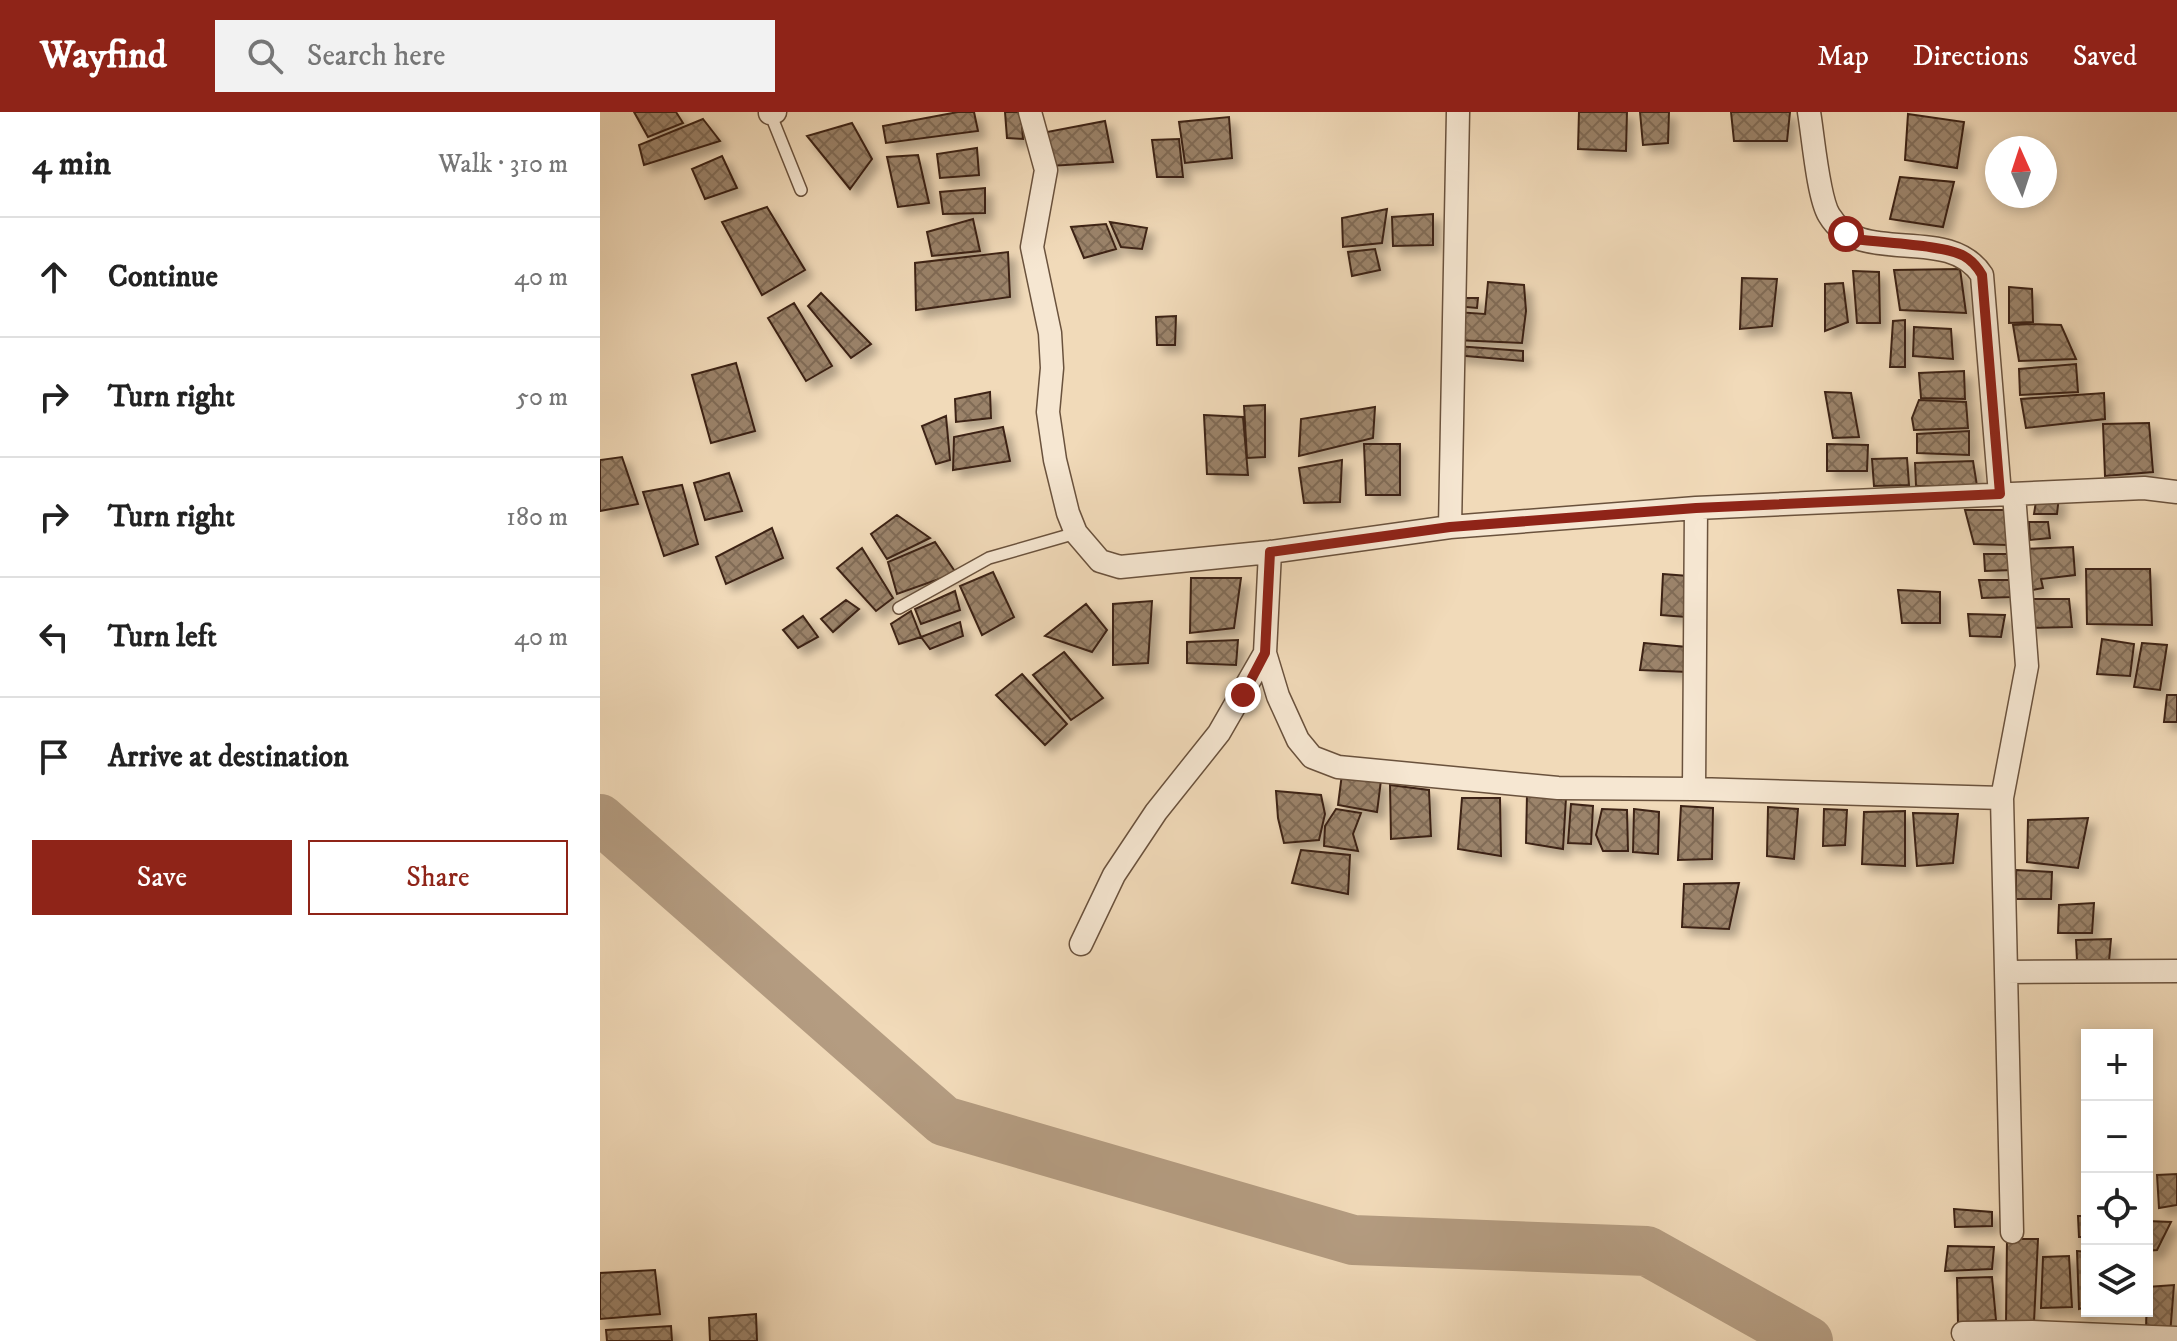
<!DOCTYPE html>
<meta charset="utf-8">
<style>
:root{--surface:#fff;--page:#f2f2f2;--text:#222;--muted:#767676;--line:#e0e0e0;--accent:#8f2418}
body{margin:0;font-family:"IM FELL DW Pica",serif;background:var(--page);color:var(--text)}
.controls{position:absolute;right:24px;bottom:24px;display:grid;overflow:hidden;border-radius:0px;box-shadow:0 4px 12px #0003}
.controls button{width:72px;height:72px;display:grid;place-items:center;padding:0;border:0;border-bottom:2px solid var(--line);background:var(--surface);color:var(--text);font:40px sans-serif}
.compass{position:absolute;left:1385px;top:24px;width:72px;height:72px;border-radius:50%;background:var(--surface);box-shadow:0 4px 12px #0003;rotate:357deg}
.stop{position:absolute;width:24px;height:24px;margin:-18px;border:6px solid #8f2418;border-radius:50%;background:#fff}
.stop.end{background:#8f2418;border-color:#fff;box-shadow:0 2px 8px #0008}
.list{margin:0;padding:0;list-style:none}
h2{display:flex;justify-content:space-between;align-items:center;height:104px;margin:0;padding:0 32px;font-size:34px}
h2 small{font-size:26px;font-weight:400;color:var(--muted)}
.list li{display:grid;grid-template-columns:52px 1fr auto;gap:24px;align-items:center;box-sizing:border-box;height:120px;padding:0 32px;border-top:2px solid var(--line)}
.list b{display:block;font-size:30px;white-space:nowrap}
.list em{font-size:26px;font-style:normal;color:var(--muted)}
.actions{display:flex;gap:16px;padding:24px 32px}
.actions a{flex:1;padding:18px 0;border:2px solid var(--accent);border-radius:0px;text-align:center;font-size:28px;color:var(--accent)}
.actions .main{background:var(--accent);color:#fff}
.icon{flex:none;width:44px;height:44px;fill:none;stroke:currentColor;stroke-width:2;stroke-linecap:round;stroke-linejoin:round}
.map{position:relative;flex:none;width:1577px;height:1229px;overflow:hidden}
header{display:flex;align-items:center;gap:48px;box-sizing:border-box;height:112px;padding:0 40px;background:var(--accent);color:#fff}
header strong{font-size:38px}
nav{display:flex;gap:44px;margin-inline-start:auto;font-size:28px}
.search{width:560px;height:72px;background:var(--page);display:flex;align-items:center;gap:20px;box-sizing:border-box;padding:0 28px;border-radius:0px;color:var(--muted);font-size:30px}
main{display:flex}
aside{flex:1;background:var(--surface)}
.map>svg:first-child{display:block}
</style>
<header>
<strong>Wayfind</strong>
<div class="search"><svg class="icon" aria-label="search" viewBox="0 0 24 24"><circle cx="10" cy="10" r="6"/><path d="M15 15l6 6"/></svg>Search here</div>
<nav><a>Map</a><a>Directions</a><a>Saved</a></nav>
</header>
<main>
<aside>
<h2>4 min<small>Walk · 310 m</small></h2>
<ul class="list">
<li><svg class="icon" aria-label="ahead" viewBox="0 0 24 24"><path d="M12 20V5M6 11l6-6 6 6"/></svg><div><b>Continue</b></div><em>40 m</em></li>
<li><svg class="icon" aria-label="right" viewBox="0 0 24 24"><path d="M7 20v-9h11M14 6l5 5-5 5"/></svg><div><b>Turn right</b></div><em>50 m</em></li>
<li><svg class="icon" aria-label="right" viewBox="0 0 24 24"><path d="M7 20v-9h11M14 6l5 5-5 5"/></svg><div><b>Turn right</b></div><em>180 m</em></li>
<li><svg class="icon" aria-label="left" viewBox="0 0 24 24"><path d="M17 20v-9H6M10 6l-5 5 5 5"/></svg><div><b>Turn left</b></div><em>40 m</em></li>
<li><svg class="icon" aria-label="arrive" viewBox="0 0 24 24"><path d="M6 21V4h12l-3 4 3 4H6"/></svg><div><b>Arrive at destination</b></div></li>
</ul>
<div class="actions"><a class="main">Save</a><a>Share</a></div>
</aside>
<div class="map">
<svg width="1577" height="1229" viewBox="0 0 1577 1229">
<defs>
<pattern id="building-cross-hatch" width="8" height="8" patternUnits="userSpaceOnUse" patternTransform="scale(2)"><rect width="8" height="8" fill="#9b836a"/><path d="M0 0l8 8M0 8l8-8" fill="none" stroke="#806b56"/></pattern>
<filter id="shadow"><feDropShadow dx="7" dy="7" stdDeviation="4" flood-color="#0004"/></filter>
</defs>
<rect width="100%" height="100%" fill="#f1dab9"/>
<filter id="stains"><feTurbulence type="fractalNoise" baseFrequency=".0025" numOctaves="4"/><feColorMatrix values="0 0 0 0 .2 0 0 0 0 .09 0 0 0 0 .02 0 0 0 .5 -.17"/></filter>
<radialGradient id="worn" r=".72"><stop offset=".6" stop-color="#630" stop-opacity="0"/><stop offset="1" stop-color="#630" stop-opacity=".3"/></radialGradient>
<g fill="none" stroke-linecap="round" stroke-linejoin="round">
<path stroke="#b49c81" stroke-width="50" d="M0 707 344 1009 753 1128 1047 1139 1208 1229"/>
</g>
<path fill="url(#building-cross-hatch)" stroke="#3d2414" stroke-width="2" filter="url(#shadow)" d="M34 0H76L83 11 48 25Z
M358 0H374L378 19 286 31 283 14Z
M405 0H421L423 27 407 26Z
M979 0H1027L1026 39 978 37Z
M1040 0H1069L1068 31 1043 33Z
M1131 0H1190L1187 29H1134Z
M1308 2 1364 10 1357 56 1305 48Z
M629 5 632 46 585 51 579 10Z
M103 7 120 29 44 53 39 33Z
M505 9 513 50 450 54 447 20Z
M252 11 272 47 250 77 207 24Z
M579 27 583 65H557L552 28Z
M377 36 379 63 340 66 337 42Z
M318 43 329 91 298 95 287 45Z
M122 44 137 76 105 87 92 57Z
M1300 65 1354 70 1343 115 1290 107Z
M385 76V101L343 102 340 80Z
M167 95 205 158 162 183 122 110Z
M787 97 782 131 743 135 742 106Z
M833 102V133L793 134 792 105Z
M373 107 380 139 332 144 327 120Z
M510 110 547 116 542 137 521 135Z
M506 112 516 137 484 146 471 115Z
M775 137 780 158 752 164 748 140Z
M408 140 410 185 316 198 315 151Z
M1360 157 1366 201 1300 198 1294 158Z
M1253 159 1279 160 1280 211H1257Z
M1142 166 1177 167 1172 214 1140 217Z
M888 170 924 173 926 199 922 231 855 228 856 200 885 202Z
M1243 171 1248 210 1225 219V172Z
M1409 175 1432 177 1433 210 1409 211Z
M221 181 271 232 251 246 208 194Z
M856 186H878L877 196 855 194Z
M194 191 232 254 206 269 168 206Z
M576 204 575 233H557L556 205Z
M1305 208V255H1290L1293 209Z
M1431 212 1461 213 1476 247 1419 249 1413 213Z
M1314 215 1351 217 1353 247 1313 244Z
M856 234 923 239V249L855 243Z
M136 251 155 319 111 331 92 263Z
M1476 252 1478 280 1420 283 1419 257Z
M1364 259 1365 287 1321 286 1319 261Z
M390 280 391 306 356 310 355 287Z
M1225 280 1251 281 1259 325 1233 326Z
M1504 281 1505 307 1426 316 1421 287Z
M1319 288 1366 290 1368 316 1314 318 1312 306Z
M665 293V345L647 346 644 294Z
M775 295 773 326 699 344 701 307Z
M604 303 643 305 648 363 607 362Z
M346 304 350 348 336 352 322 314Z
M1549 311 1553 360 1505 364 1503 312Z
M403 315 410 349 353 358 354 325Z
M1369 319V343L1317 341V322Z
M764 332H800V383H766Z
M1227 332 1268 333 1267 359H1227Z
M22 345 38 392 0 399V348Z
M1307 346 1309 373 1274 374 1272 347Z
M742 348 740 390 704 391 699 356Z
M1373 349 1377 374H1316L1315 351Z
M129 361 142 399 105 408 94 371Z
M82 373 98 432 64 444 43 380Z
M1437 383 1459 384 1457 402H1434Z
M1365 398H1410L1407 433 1374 432Z
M297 403 330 426 287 447 271 422Z
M1429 410H1448L1450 426 1430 428Z
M172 416 183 446 126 472 116 445Z
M335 430 356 461 297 482 288 450Z
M1473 435 1475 463 1441 467 1443 476 1427 479 1424 437Z
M262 436 293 486 276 499 237 456Z
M1384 442H1412L1413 458 1385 459Z
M1486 457H1550L1552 513 1487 512Z
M393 460 414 505 382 523 360 474Z
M1063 462 1088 464 1086 505 1061 503Z
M591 466H641L634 516 590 521Z
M1379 468H1412V485L1382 486Z
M1298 478 1340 480V511H1302Z
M355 479 360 498 321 512 315 497Z
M1429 487H1469L1472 515 1429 516Z
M246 488 259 497 233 520 221 507Z
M552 489 548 551 513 553V492Z
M486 492 507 518 492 540 445 524Z
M311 499 321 525 299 532 291 512Z
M1368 502 1405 503 1401 525 1370 524Z
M203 504 218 525 198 536 183 518Z
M360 510 363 524 330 537 321 525Z
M1502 527 1534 532 1530 564 1497 562Z
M638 528 636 553 587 551V530Z
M1044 531 1087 535 1088 560 1040 558Z
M1542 531 1567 533 1560 578 1534 575Z
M464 540 503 586 471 608 433 563Z
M422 562 467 612 445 633 396 583Z
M1567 583H1577V610H1564Z
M742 662 781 668 777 700 738 693Z
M790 673 829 678 831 724 791 727Z
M676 679 721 683 725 702 719 728 684 731 678 706Z
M927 682 966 686 963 737 926 731Z
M862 686H900L901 744 858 737Z
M971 692 993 694 991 732 968 731Z
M1081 694 1113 696 1112 747 1078 748Z
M1168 695 1198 697 1194 747 1167 744Z
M736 697 761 701 753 722 758 739 724 734 725 714Z
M1002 697 1027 698 1028 739H1003L996 723Z
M1034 697 1059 700 1058 742 1033 740Z
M1224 697 1247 698 1245 733 1223 734Z
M1305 699V754L1262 752 1264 700Z
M1313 701 1358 702 1353 751 1317 754Z
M1488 706 1478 756 1427 750 1428 708Z
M701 738 750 743 748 782 692 771Z
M1416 758 1452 760 1451 787H1416Z
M1139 771 1129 817 1082 815 1084 772Z
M1494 791 1492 821H1458L1459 793Z
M1511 827 1509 849H1477L1476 828Z
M1577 1062V1093L1559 1096 1557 1063Z
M1354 1097 1392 1100V1114L1355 1115Z
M1478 1104H1487V1125H1479Z
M1547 1109 1571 1110 1557 1138 1547 1139Z
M1407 1127H1438L1434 1210 1406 1212Z
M1348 1134 1394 1135 1392 1157 1345 1159Z
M1477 1139 1487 1140V1195L1479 1197Z
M1469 1144 1472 1195 1441 1196 1443 1145Z
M55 1158 60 1202 0 1207V1161Z
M1392 1165 1396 1208 1358 1211 1357 1166Z
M1574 1173 1570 1223 1546 1218 1547 1175Z
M156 1202 157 1229H110L109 1206Z
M71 1214 72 1229H7L6 1218Z"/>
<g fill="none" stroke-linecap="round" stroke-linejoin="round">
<defs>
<path id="service" d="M170 1 201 78
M299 496 389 446 476 421"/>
<path id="minor" d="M430 0 446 58 432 135 450 221 452 256 448 300 455 348 468 401 476 421 500 449 520 455 670 440 850 415 1096 396 1544 376 1577 380
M1209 0C1213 23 1218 85 1229 103 1260 156 1348 111 1382 163L1400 382
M170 1 175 0
M850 415 858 0
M670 440 665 541 678 584 698 628 712 645 738 655 958 676 1094 677 1096 396
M1094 677 1402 686
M481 832 514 763 556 700 619 621 665 541
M1406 860 1577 859
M1412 1120 1402 686 1427 554 1414 382
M1363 1221 1432 1220 1577 1226"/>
</defs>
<use href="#service" stroke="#6a523d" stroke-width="14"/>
<use href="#minor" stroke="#6a523d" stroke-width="25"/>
<use href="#service" stroke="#f6e7d2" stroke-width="11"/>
<use href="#minor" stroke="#f6e7d2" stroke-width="22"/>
</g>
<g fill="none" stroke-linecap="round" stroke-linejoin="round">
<path stroke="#8f2418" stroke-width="10" d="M643 583 665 541 670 440 850 415 1096 396 1400 382 1382 163C1378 156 1371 148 1364 144 1345 133 1282 131 1256 127L1246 122"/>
</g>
<rect width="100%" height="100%" filter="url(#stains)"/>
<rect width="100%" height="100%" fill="url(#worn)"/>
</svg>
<div class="controls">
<button>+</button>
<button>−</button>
<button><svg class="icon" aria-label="locate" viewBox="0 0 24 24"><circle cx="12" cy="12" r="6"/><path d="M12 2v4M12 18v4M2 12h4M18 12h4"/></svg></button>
<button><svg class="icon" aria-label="layers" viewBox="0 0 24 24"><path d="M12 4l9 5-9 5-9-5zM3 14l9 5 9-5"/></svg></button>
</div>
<svg class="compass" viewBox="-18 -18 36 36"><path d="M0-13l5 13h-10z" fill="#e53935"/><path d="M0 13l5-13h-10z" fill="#767676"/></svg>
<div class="stop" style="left:1246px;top:122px"></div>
<div class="stop end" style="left:643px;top:583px"></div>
</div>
</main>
